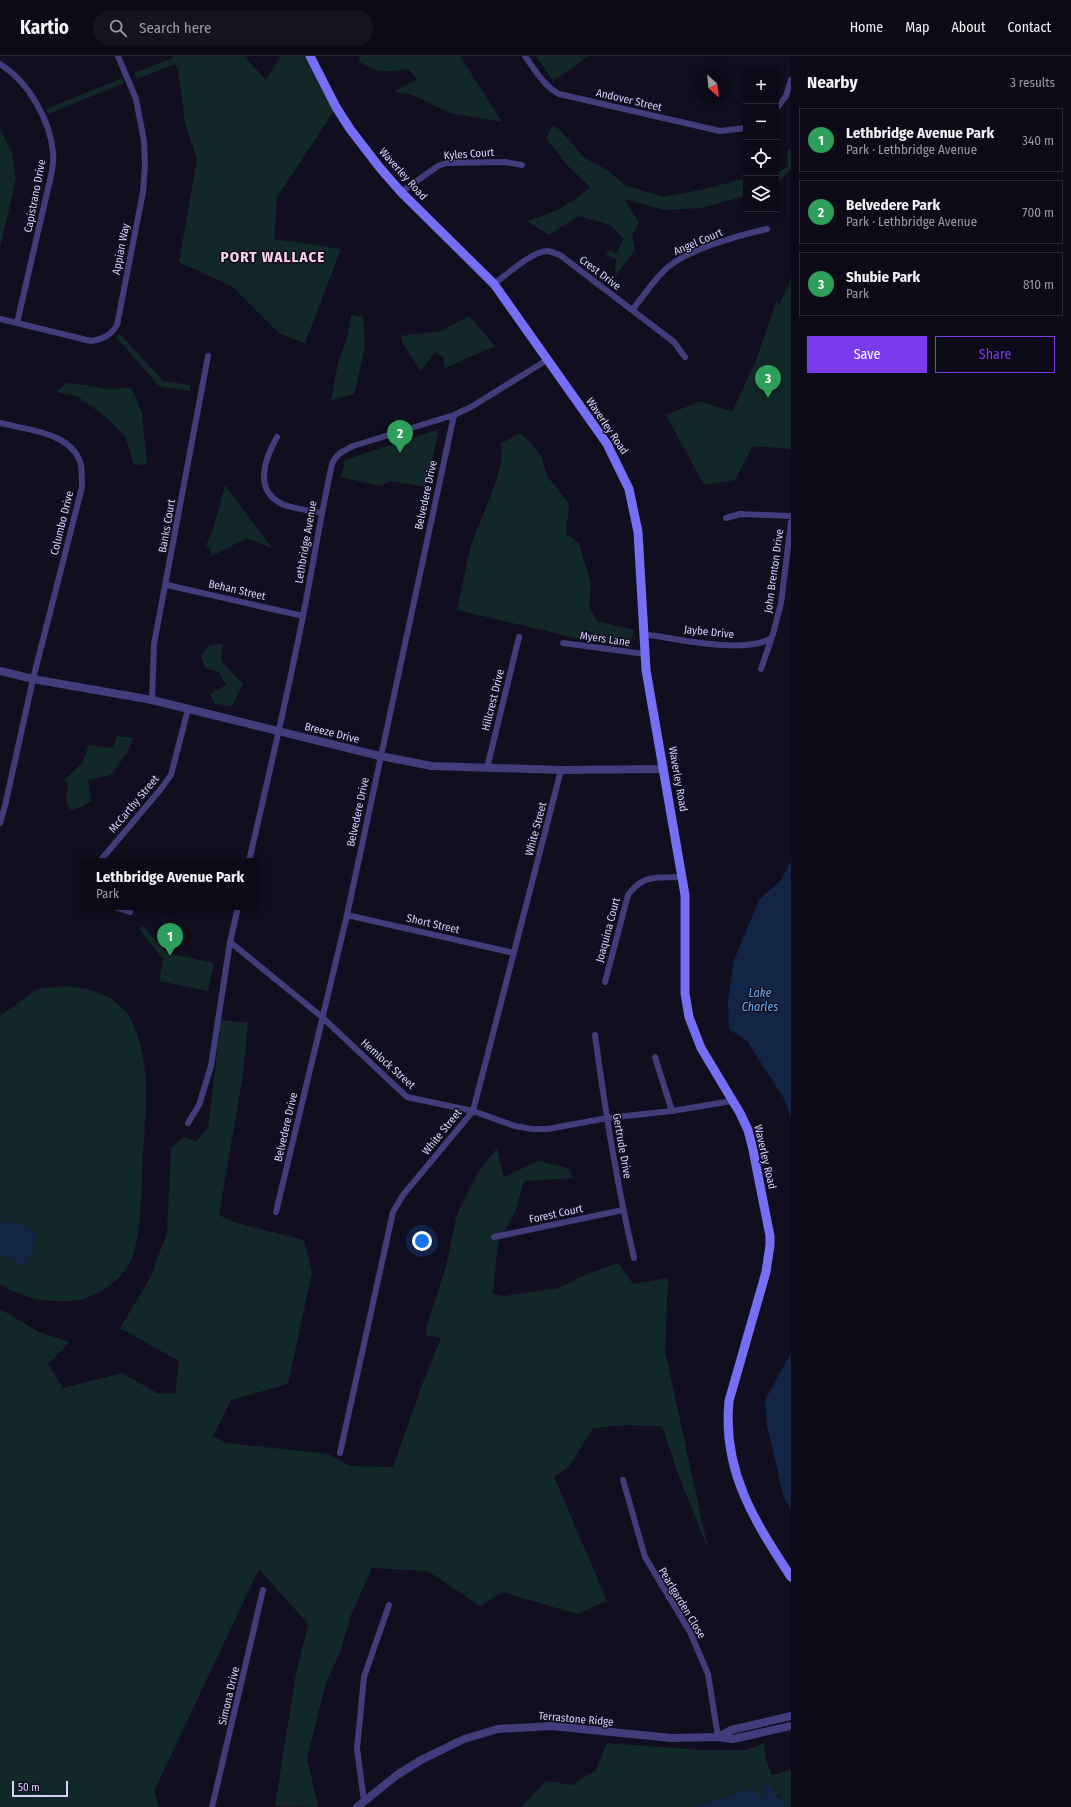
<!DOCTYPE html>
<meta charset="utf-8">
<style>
:root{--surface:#0d0a17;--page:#161320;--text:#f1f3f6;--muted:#9a9aa1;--line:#2d2b36;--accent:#7c3aed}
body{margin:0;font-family:"Fira Sans Condensed",sans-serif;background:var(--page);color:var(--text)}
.controls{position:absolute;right:12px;top:12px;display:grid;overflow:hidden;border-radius:0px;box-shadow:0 2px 6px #0003}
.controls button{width:36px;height:36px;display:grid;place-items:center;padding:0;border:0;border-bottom:1px solid var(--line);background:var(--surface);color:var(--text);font:20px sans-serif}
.compass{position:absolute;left:695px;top:12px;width:36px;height:36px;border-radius:50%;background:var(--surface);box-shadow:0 2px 6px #0003;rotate:153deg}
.scale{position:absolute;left:12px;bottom:10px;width:56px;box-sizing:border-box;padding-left:4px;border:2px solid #d6d0fb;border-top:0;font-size:11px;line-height:14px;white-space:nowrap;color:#d6d0fb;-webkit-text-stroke:3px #110e1f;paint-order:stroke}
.you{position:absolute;left:422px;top:1185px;width:14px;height:14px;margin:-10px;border:3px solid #fff;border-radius:50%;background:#1a73e8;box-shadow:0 0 0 6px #1a73e833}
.badge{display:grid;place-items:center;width:26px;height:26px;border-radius:50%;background:var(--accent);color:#fff;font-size:13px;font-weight:700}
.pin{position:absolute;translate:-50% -33px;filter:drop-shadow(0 1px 2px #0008)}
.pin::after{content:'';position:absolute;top:21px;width:14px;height:12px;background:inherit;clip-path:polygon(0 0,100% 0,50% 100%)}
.popup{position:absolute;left:81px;top:802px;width:178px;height:52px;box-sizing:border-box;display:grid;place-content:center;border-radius:0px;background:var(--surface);filter:drop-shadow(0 1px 3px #0005);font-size:13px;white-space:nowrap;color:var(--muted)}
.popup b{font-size:15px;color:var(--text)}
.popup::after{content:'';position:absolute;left:50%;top:100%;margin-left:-8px;border:8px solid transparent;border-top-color:var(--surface)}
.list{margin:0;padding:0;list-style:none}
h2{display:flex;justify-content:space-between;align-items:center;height:52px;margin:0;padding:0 16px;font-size:17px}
h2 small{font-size:13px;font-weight:400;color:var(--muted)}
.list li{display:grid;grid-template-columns:26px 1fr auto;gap:12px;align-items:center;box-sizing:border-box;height:64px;margin:0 8px 8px;padding:0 8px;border:1px solid var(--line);border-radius:0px}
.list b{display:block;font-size:15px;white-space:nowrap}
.list p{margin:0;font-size:13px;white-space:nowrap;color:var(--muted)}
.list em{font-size:13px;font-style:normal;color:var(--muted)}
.actions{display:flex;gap:8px;padding:12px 16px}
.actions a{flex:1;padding:9px 0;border:1px solid var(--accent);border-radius:0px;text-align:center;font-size:14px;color:var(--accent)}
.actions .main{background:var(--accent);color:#fff}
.icon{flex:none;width:22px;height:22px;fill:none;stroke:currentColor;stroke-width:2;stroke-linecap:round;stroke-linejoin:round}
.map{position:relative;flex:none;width:791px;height:1751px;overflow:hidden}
header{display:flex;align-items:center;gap:24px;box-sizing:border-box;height:56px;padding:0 20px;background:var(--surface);border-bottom:1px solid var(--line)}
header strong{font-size:19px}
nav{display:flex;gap:22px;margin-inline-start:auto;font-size:14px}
.search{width:280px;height:36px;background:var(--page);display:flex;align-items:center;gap:10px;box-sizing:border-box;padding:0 14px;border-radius:22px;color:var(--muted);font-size:15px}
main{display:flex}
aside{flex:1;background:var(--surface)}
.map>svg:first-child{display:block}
</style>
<header>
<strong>Kartio</strong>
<div class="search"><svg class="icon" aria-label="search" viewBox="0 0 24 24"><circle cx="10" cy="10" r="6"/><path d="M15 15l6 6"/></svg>Search here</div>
<nav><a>Home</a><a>Map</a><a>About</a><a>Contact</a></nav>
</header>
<main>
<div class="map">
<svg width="791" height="1751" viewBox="0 0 791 1751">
<rect width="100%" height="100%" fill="#110e1f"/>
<path fill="#122828" d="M173 0H244L266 24 281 0H306L334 55 277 141 274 183 341 193 305 287 280 278 233 231 179 206 197 104 185 66 178 13 175 8 137 23 134 17 173 2Z
M359 0H460L502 66 450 57 413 39 394 36 417 23 408 13C386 15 379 19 360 6Z
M536 0H589L553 25Z
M122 22 124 27 48 58 46 53Z
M553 70 559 73 585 102 607 114 625 129 663 141 705 133 746 122V140L701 152 664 154 624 143 639 166 632 179 635 194 616 219 615 208 617 204 606 199 610 194 616 198 624 183 611 169 578 160 549 179 527 165C554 157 568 150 590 131L567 109 546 82Z
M0 72 12 97 16 122 0 192Z
M791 92V112L776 129V118L788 110 787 95Z
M791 223V393L753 390 735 424 704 429 666 359 701 345 732 356 756 304 776 246 780 248Z
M351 259 363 261 365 291 354 338 331 344 338 307 348 278Z
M469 260 495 290 445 312 443 301 435 296 421 315 420 314 402 286 401 280 441 275Z
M120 278 163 325 190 329V335L162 331 158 329 116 281Z
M67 327 85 329 112 334 131 331 142 357 147 408 134 409 125 380 107 362 77 340 56 336Z
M439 373 426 431 391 425 380 430 341 421 345 404Z
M520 377 532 388 542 402 547 420 569 448 566 478 579 487 591 528 589 551 597 565 634 574 630 592 584 584 457 554C462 533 465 512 471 491 477 467 509 409 500 388Z
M225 429 272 492 247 482 210 501 211 493 206 489 214 471Z
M222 588 221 605 243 628 232 650 215 648 210 638 226 629 219 616 205 612 201 599 210 589Z
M117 680 133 682 127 697 111 719 88 724 91 745 82 751 70 754 66 745 68 725 62 726 83 706 89 689 113 692Z
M143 870 167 897 214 907 208 935 159 925 163 903 139 873Z
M66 930C92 933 109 937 127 957 130 961 132 967 134 971 151 1010 146 1054 143 1096 141 1126 143 1187 127 1212 120 1221 113 1228 103 1234 93 1240 81 1245 69 1245 43 1246 22 1242 0 1228V960L37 933Z
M221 964 248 967 243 1018 219 1159 236 1167 304 1184 312 1216 288 1328 231 1344 213 1380 226 1387 328 1398 350 1410 393 1411 422 1329 441 1282 427 1280 426 1272 446 1210 457 1158 477 1118 497 1092 504 1121 538 1105 568 1112 573 1122 524 1125 515 1156 498 1187 493 1238 505 1240 559 1232 587 1218 618 1207 633 1228 668 1222 665 1295 708 1493 680 1423 662 1370 626 1369 593 1372 569 1411 554 1421 607 1545 577 1558 502 1536 480 1550 428 1515 372 1512 350 1561 342 1591 325 1630 307 1702 318 1751 275 1750 296 1617 308 1568 259 1513 154 1735 159 1751H0V1253L39 1276 70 1286 48 1308 63 1332 122 1317 157 1337 175 1338 179 1305 120 1272 150 1222 167 1177 171 1092 184 1081 196 1085 208 1072Z
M607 1687 702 1694H747L764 1687 765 1701 772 1719 791 1714V1751H784L781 1741 776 1739 772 1732 764 1733 766 1738 761 1742 748 1734 691 1751H521L546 1725 572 1729 596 1714Z"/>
<path fill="#122544" d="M791 805V1061L783 1041 747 985 729 973 728 945 734 904 759 844 781 824Z
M0 1166C17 1166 24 1168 38 1178L26 1208H17L0 1198Z
M791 1297V1453L784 1442 767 1370 765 1344Z
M765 1728 769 1729C772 1732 773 1735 775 1738 780 1744 784 1741 784 1751H691L748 1734 758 1737 761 1742 766 1738 764 1731Z"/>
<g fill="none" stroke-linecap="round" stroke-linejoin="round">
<path stroke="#122544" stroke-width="2" d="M785 1746 791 1741"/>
<path stroke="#413d7a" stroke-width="6" d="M525 0C535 14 543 29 559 38L720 75 746 72
M0 8C28 25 50 64 53 96 54 102 53 108 52 115L17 267
M776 53 786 40 791 24
M401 136 438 110 446 107 505 106 522 109
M494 228C506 219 534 194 548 195 552 196 557 198 560 199L674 286 685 301
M632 254C644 240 654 223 668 211 690 193 739 179 767 173
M0 263 91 285C103 283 110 280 117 269L143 136 145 109 144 85 136 43 118 0
M0 367C27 374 73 376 81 409 82 416 82 424 82 431L33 623 5 750 0 767
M277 381C265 402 253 434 282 448 294 453 309 454 322 457
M726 462 740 458 791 460
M167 529 303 560
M643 578C673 582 746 599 771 582
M563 587 645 598
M761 613 773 578 781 547 791 466
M152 644 154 588 208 300
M487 712 519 581
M100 805 160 734 171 719 188 653
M249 805C268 723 287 642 303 560 313 509 321 458 332 408 336 398 343 395 353 390L454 359 471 351 547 304
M114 851 130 856
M347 859 514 897
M230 886 322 961 407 1041 473 1055 515 1070 532 1073H548L607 1062 672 1055 732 1045
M605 926 628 839C644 817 658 822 682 821
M595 979C605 1054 617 1129 634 1202
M655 1001 672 1055
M188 1067 199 1049 211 1010 230 886 238 851
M276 1156 347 859 454 359
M494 1181 623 1154
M340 1397 393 1156 403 1139 473 1055 561 714
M623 1424 645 1501 690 1576 708 1618 718 1681
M364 1745 357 1693 364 1621 389 1549
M212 1751 263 1534"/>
<path stroke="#413d7a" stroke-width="8" d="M0 615 33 623 152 644 380 700 432 710 561 714 664 713
M718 1681 731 1674 791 1660
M357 1751 397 1719 421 1704 464 1683 498 1673 551 1670 671 1682 718 1681 733 1683 791 1670"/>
<path stroke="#756ff3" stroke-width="9" d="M310 0 336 51 350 73 380 112 401 136 494 228 607 388 629 433 638 476 646 614 685 839V937L689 961 701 992 740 1057 748 1074 753 1094 770 1180V1189L766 1216 729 1345C722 1415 755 1466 791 1521"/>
</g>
<g text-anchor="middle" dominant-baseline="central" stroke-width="3" stroke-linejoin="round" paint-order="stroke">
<g font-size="11" fill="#d6d0fb" stroke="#110e1f">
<text transform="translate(629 44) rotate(13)">Andover Street</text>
<text transform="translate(469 98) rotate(-4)">Kyles Court</text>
<text transform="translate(403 118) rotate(48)">Waverley Road</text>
<text transform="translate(35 140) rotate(-79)">Capistrano Drive</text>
<text transform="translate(698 186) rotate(-23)">Angel Court</text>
<text transform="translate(121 193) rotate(-79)">Appian Way</text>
<text transform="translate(600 217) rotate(37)">Crest Drive</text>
<text transform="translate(607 370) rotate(56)">Waverley Road</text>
<text transform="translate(426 439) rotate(-78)">Belvedere Drive</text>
<text transform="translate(62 467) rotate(-76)">Columbo Drive</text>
<text transform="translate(167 470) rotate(-80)">Banks Court</text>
<text transform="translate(306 486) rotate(-80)">Lethbridge Avenue</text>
<text transform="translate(774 515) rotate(-82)">John Brenton Drive</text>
<text transform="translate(237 534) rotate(13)">Behan Street</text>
<text transform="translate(709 576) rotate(6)">Jaybe Drive</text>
<text transform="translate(605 583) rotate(8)">Myers Lane</text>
<text transform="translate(493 644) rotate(-76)">Hillcrest Drive</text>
<text transform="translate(332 677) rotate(14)">Breeze Drive</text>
<text transform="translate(678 723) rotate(80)">Waverley Road</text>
<text transform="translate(134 748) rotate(-50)">McCarthy Street</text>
<text transform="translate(358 756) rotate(-78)">Belvedere Drive</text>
<text transform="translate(536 773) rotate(-75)">White Street</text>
<text transform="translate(433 868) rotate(13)">Short Street</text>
<text transform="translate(608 874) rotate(-75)">Joaquina Court</text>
<text transform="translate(388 1008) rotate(42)">Hemlock Street</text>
<text transform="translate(286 1071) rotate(-77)">Belvedere Drive</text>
<text transform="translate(442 1076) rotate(-51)">White Street</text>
<text transform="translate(622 1090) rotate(80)">Gertrude Drive</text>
<text transform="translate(765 1101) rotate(77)">Waverley Road</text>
<text transform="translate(556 1158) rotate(-12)">Forest Court</text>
<text transform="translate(682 1547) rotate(59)">Pearlgarden Close</text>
<text transform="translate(229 1640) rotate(-77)">Simona Drive</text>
<text transform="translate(576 1663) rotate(5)">Terrastone Ridge</text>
</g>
<g font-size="12" font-style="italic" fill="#66aff3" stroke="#110e1f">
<text x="760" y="937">Lake<tspan x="760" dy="14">Charles</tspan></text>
</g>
<g font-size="15" font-weight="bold" letter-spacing="1" fill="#fbd2eb" stroke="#110e1f">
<text x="273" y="201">PORT WALLACE</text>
</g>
</g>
</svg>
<div class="controls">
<button>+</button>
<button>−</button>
<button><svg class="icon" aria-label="locate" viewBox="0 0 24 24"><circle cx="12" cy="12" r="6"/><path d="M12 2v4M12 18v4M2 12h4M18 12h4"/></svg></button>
<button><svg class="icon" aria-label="layers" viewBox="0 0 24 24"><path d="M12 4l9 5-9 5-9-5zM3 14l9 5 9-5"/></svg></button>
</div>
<svg class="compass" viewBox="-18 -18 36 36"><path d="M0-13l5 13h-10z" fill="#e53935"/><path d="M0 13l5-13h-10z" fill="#9a9aa1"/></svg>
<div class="scale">50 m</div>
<div class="you"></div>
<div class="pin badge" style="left:170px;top:900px;background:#2e9e5b">1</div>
<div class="popup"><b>Lethbridge Avenue Park</b>Park</div>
<div class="pin badge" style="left:400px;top:397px;background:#2e9e5b">2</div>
<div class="pin badge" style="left:768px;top:342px;background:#2e9e5b">3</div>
</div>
<aside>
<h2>Nearby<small>3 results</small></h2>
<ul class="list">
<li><span class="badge" style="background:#2e9e5b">1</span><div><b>Lethbridge Avenue Park</b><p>Park · Lethbridge Avenue</p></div><em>340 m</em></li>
<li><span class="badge" style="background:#2e9e5b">2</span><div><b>Belvedere Park</b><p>Park · Lethbridge Avenue</p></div><em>700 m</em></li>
<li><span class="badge" style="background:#2e9e5b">3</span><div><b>Shubie Park</b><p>Park</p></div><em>810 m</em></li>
</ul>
<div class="actions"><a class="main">Save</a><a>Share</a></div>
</aside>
</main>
